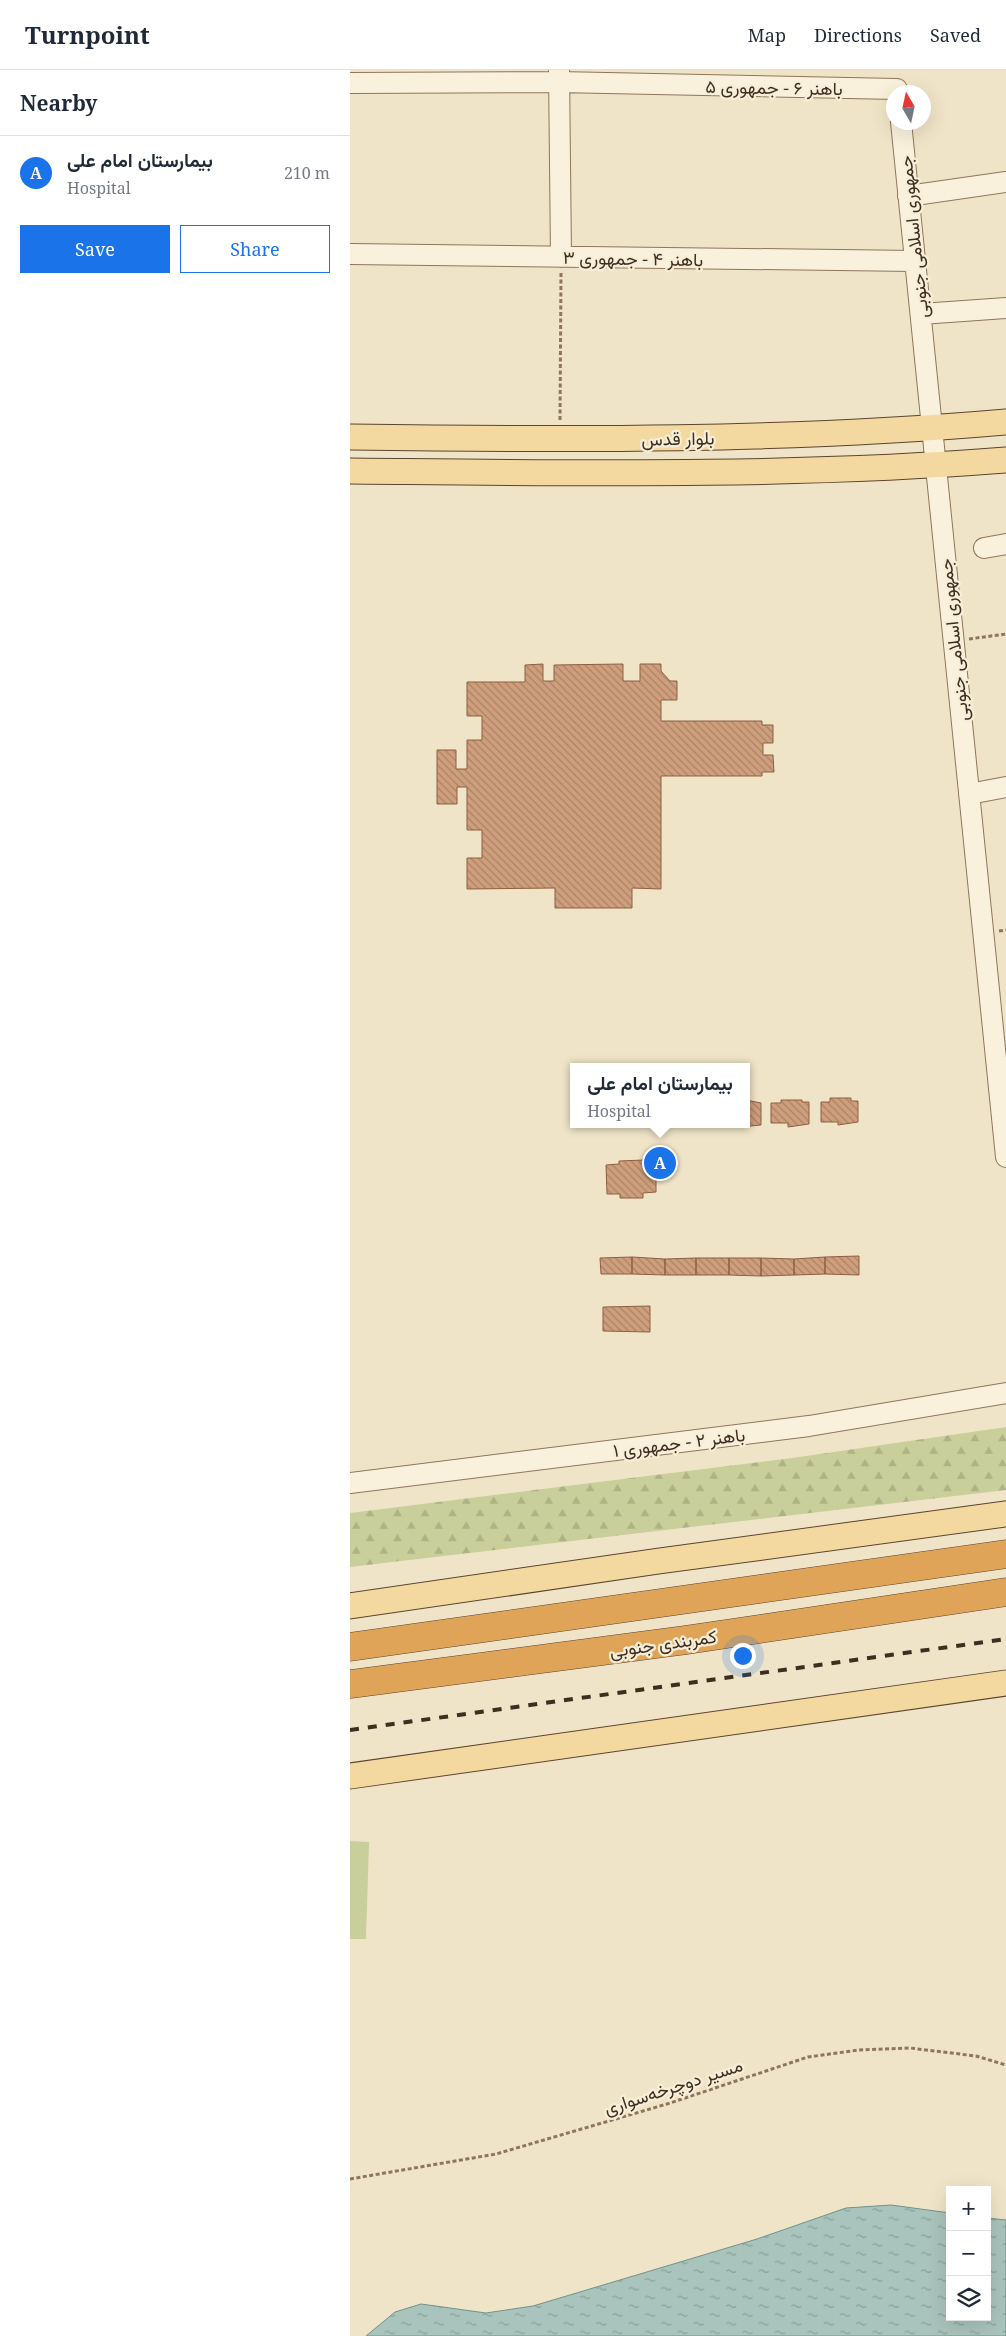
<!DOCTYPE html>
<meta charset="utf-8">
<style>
:root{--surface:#fff;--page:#f2f2f3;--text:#1f2937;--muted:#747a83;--line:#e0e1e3;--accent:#1a73e8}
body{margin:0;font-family:"Noto Serif",Vazirmatn,serif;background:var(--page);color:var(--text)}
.controls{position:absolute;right:15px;bottom:15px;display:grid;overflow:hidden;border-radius:0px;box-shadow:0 5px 20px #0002}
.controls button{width:45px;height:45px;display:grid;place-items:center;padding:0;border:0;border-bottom:1px solid var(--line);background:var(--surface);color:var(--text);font:25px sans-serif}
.compass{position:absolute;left:536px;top:15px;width:45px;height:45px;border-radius:50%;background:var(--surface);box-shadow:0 5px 20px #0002;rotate:351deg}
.you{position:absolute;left:392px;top:1585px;width:18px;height:18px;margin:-12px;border:4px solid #fff;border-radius:50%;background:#1a73e8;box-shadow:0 0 0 8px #1a73e833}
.badge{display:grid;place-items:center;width:32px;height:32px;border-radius:50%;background:var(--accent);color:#fff;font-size:16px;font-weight:700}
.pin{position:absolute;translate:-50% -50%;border:2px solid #fff;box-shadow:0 1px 5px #0006}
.popup{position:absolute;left:220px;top:993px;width:180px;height:65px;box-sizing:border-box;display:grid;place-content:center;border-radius:0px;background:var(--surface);filter:drop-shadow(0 1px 4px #0005);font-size:16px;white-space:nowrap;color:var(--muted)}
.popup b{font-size:19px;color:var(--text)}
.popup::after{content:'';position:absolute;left:50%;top:100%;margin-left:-10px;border:10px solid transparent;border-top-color:var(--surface)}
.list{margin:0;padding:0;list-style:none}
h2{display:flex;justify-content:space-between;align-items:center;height:65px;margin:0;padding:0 20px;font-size:21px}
h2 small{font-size:16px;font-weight:400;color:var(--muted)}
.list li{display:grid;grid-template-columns:32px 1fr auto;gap:15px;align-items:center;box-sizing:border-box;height:75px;padding:0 20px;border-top:1px solid var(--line)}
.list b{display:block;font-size:19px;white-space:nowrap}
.list p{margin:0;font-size:16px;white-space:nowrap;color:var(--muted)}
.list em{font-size:16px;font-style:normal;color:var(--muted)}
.actions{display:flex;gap:10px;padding:15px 20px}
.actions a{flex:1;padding:11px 0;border:1px solid var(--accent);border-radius:0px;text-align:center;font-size:18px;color:var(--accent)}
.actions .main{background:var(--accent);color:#fff}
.icon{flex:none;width:28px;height:28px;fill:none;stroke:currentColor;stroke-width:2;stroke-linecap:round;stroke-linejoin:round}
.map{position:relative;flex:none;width:656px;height:2266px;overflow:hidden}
header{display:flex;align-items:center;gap:30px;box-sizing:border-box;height:70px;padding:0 25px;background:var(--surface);border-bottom:1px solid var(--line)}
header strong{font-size:24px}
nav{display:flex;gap:28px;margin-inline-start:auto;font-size:18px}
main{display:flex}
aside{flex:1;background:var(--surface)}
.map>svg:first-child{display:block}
</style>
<header>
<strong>Turnpoint</strong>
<nav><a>Map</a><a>Directions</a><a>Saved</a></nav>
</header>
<main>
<aside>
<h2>Nearby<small></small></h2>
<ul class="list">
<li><span class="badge">A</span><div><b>بیمارستان امام علی</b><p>Hospital</p></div><em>210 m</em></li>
</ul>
<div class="actions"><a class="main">Save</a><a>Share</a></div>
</aside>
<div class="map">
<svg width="656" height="2266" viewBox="0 0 656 2266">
<defs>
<pattern id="forest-firs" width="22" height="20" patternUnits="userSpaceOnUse" patternTransform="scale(1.25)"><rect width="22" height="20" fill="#c9cf9b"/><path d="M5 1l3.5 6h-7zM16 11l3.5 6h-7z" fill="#aeb285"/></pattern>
<pattern id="water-ripples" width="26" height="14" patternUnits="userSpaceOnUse" patternTransform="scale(1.25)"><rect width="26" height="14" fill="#a9c4bc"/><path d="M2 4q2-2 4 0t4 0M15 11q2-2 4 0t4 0" fill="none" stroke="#8ba098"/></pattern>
<pattern id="building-back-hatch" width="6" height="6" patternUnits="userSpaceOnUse" patternTransform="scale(1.25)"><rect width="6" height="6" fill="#cf9f7d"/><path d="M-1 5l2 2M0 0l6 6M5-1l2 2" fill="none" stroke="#a98266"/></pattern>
</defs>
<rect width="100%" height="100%" fill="#f0e4c8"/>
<path fill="url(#forest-firs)" d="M656 1357V1420L0 1497V1443L442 1388Z"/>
<path fill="#c9cf9b" d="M0 1771 19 1772 16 1869H0Z"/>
<path fill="url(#water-ripples)" stroke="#6f938a" d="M541 2135 600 2143V2247H637V2148L656 2150V2266H16L45 2242 71 2234 136 2243 183 2236 407 2169 496 2138Z"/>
<path fill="url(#building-back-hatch)" stroke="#8d5f41" d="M193 594V611H204V595L273 594V611H290V594H311V601L320 611H327V630H311V651H412V655H423V673H413V685H423L424 702H412V706H311V819L282 818V838H205V818L117 819V788H132V760H117V717H107V734H87V680H106V699H117V670H132V646H117V612H175V595Z
M480 1028H501V1031H508V1052L488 1055V1052H471V1032H480Z
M396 1030 411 1033V1055L390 1057V1054H396Z
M431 1030H452V1032H459V1054L438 1057V1053H421V1033H431Z
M294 1090V1095H306V1122L293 1123V1128H270V1124H257L256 1095 269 1094V1091Z
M509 1186V1205L475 1204V1187Z
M282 1187V1204H251L250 1188Z
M282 1187 315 1189V1205L282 1204Z
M475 1187V1204L444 1205V1189Z
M346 1188V1205H315V1189Z
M346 1188H379V1205H346Z
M379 1188H411V1206L379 1205Z
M411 1188 444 1189V1205L411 1206Z
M300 1236V1262L253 1261V1237Z"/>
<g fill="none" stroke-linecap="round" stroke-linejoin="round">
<defs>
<path id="minor" d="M209 0 211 187
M0 13 208 12 547 19
M551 52 656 1087
M558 126 656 112
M0 184 565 191
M571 244 656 238
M634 478 656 474
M619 724 656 717
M0 1413 459 1356 656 1323"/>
<path id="major" d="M0 367C219 370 438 371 656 352
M0 401C219 403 438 407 656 390
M0 1536 309 1491 656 1444
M0 1706 656 1613"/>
<path id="highway" d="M0 1577 656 1484
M0 1614 336 1570 656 1522"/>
</defs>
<use href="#minor" stroke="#8d765c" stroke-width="22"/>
<use href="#major" stroke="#5b4430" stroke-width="27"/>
<use href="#highway" stroke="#5b4430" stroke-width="29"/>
<path stroke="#8d765c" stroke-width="3" stroke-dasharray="4 2.5" stroke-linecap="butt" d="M210 350 211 203
M619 569 656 564
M649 861 656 860
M0 2109 146 2084 317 2034 458 1987 509 1980 560 1978 626 1986 656 1995"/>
<use href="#minor" stroke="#faf1dc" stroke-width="20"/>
<use href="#major" stroke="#f3d9a0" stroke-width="25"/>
<use href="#highway" stroke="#e0a458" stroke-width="28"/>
<path stroke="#3d2e20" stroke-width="4" stroke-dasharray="9 9" stroke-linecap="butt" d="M0 1660 656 1569"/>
</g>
<g text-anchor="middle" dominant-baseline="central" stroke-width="4.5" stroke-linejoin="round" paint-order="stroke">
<g font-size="18" fill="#3d2e20" stroke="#f7eed8">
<text transform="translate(424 17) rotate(1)">باهنر ۶ - جمهوری ۵</text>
<text transform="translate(563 167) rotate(-96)">جمهوری اسلامی جنوبی</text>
<text transform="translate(283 188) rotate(1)">باهنر ۴ - جمهوری ۳</text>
<text transform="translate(328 368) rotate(-1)">بلوار قدس</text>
<text transform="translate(603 570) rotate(-96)">جمهوری اسلامی جنوبی</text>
<text transform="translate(329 1372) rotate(-7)">باهنر ۲ - جمهوری ۱</text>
<text transform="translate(313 1573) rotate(-8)">کمربندی جنوبی</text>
<text transform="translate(323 2016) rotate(-18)">مسیر دوچرخه‌سواری</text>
</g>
</g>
</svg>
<div class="controls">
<button>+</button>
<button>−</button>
<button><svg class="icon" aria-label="layers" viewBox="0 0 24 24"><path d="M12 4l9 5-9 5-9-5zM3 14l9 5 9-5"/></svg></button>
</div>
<svg class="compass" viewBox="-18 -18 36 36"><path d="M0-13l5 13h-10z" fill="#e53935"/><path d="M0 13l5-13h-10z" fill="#747a83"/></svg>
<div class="you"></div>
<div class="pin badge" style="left:310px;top:1093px">A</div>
<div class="popup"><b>بیمارستان امام علی</b>Hospital</div>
</div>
</main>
